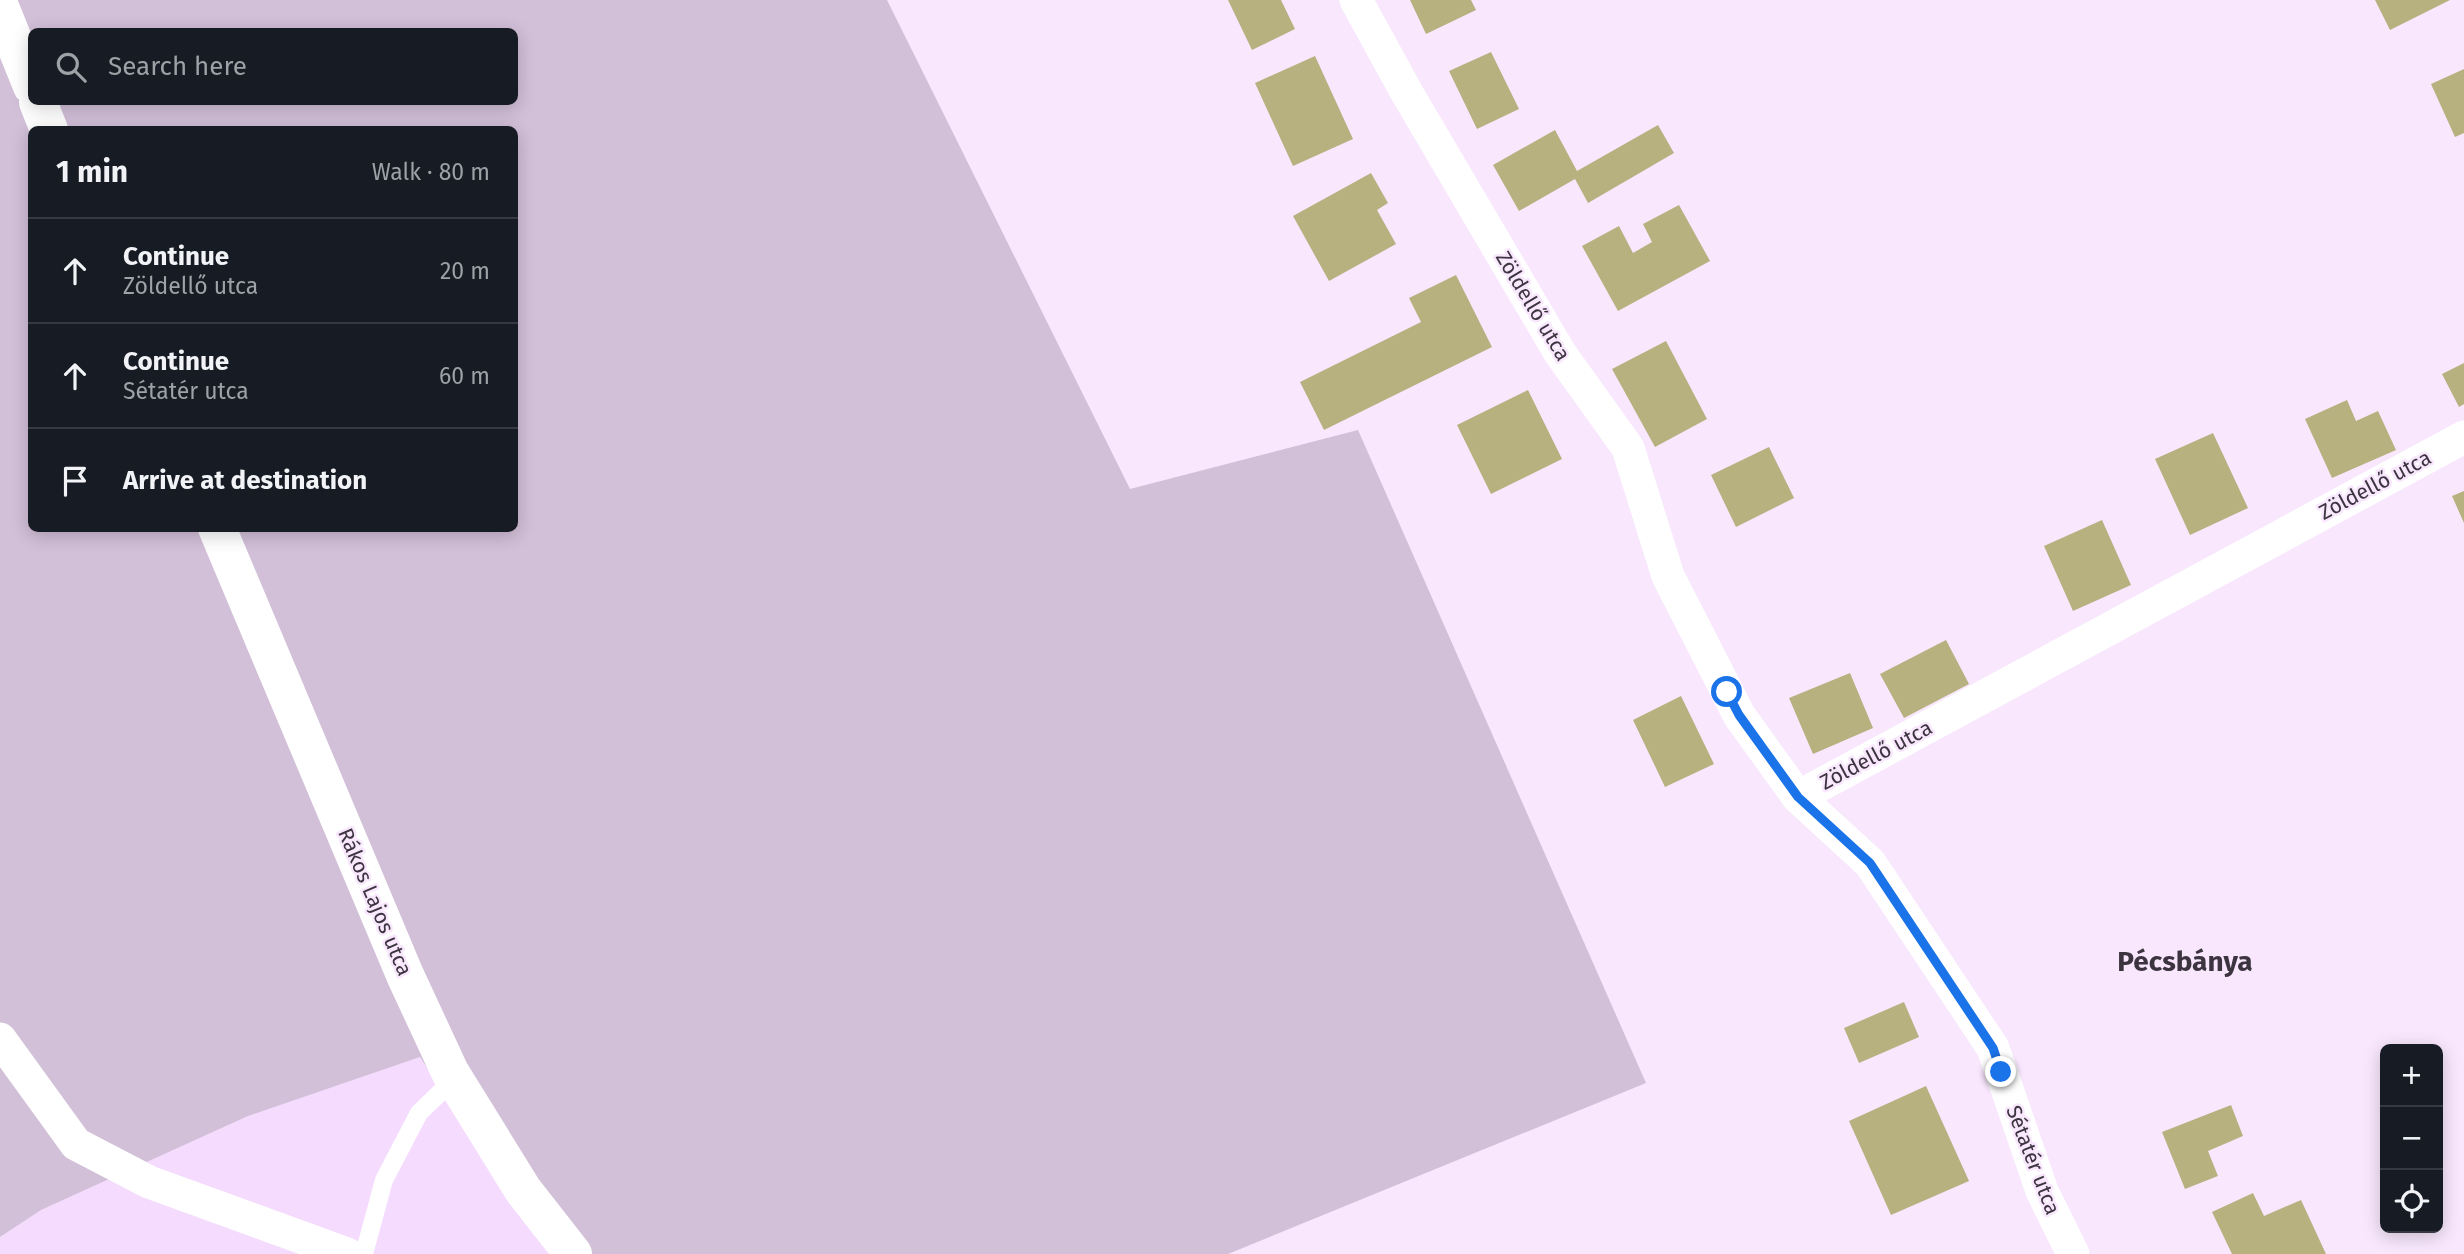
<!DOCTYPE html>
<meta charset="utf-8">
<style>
:root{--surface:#171b24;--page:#242831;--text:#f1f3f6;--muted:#9ea1a6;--line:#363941}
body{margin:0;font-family:"Fira Sans",sans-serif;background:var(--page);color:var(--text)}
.controls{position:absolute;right:21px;bottom:21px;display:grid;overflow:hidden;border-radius:10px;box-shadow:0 4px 18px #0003}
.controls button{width:63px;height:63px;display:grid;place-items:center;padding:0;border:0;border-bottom:2px solid var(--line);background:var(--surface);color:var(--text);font:35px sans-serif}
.stop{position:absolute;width:21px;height:21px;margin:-16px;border:5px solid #1a73e8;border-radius:50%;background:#fff}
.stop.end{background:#1a73e8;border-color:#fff;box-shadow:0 2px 7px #0008}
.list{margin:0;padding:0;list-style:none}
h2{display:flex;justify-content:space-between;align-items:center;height:91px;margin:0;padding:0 28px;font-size:30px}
h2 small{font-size:23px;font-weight:400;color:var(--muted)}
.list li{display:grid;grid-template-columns:46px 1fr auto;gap:21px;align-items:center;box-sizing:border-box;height:105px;padding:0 28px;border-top:2px solid var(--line)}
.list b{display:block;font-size:26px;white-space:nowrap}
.list p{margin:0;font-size:23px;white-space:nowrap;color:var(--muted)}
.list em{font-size:23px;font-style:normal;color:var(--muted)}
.icon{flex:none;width:38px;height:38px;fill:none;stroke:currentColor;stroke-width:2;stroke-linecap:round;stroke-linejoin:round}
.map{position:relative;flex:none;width:2464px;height:1254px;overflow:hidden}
.search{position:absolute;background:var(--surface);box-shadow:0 4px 18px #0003;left:28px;top:28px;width:490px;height:77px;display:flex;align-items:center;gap:18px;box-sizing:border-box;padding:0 24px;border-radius:10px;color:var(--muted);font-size:26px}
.panel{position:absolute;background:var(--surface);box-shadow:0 4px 18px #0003;left:28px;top:126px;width:490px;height:406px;border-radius:10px}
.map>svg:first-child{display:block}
</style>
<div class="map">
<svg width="2464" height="1254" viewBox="0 0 2464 1254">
<rect width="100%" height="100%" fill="#f8e7fd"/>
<path fill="#f5dbfe" d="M420 1057 549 1254H0V1237L41 1210 248 1116Z"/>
<path fill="#d2bfd8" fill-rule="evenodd" d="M0 0H887L1130 489 1358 430 1646 1083 1228 1254H549L420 1057 248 1116 41 1210 0 1237ZM32 32H514V102H32ZM32 130H514V528H32Z"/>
<path fill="#b7b180" d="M1228 0H1281L1295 29 1252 50Z
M1410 0H1471L1476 10 1426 34Z
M2375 0H2450L2390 30Z
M1491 52 1519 109 1477 129 1449 71Z
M1315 56 1353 139 1293 166 1255 83Z
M2464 69V133L2455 137 2431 84Z
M1658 125 1674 153 1588 203 1575 179 1519 211 1493 165 1555 130 1577 171Z
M1371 173 1388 203 1377 210 1396 244 1329 281 1293 216Z
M1679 205 1710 261 1618 311 1582 246 1619 226 1633 253 1652 242 1643 224Z
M1456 275 1492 347 1324 430 1300 382 1421 322 1409 298Z
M1666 341 1707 419 1655 447 1612 369Z
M2464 363V404L2459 407 2442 374Z
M1528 390 1562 459 1491 494 1457 425Z
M2347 400 2356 421 2378 411 2396 450 2332 478 2305 419Z
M2213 433 2248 508 2190 535 2155 459Z
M1769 447 1794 498 1736 527 1711 475Z
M2464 491V523L2452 496Z
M2102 520 2131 585 2073 611 2044 546Z
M1946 640 1969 684 1904 718 1880 674Z
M1850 673 1873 728 1813 754 1789 698Z
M1681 696 1714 764 1665 787 1633 720Z
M1904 1002 1919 1037 1859 1063 1844 1028Z
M1926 1086 1969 1181 1891 1215 1849 1121Z
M2231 1105 2243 1136 2208 1151 2218 1176 2185 1189 2162 1132Z
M2253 1193 2264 1216 2301 1200 2326 1254H2232L2212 1212Z"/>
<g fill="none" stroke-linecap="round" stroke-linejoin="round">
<path stroke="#fff" stroke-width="18" d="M364 1254 384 1180 419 1113 454 1079"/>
<path stroke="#fff" stroke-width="33" d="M1356 0 1407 93 1560 353 1628 448 1668 576 1739 715 1798 797 2464 437
M1798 797 1870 863 1993 1048 2042 1191 2073 1254
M0 1039 76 1144 149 1182 347 1254"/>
<path stroke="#fff" stroke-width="38" d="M0 7 32 86
M38 102 49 130
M217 528 405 975 450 1072 523 1190 573 1254"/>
</g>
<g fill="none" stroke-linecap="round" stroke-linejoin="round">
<path stroke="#1a73e8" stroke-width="9" d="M1727 692 1739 715 1798 797 1870 863 1993 1048 2001 1072"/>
</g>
<g text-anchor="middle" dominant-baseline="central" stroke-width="5" stroke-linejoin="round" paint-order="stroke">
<g font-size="21" fill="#3c343f" stroke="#f8e7fd">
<text transform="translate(1533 306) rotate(59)">Zöldellő utca</text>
<text transform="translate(2375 485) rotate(-28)">Zöldellő utca</text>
<text transform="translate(1876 755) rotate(-28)">Zöldellő utca</text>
<text transform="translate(375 902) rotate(67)">Rákos Lajos utca</text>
<text transform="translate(2033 1160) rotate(69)">Sétatér utca</text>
</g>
<g font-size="28" font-weight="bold" fill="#3c343f" stroke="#f8e7fd">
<text x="2185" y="961">Pécsbánya</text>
</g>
</g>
</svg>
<div class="controls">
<button>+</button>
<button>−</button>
<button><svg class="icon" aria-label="locate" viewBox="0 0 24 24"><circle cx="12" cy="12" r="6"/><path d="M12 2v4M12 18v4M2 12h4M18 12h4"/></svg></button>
</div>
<div class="stop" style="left:1727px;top:692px"></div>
<div class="stop end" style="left:2001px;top:1072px"></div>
<div class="search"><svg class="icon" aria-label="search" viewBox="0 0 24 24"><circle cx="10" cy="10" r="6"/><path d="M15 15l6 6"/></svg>Search here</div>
<section class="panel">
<h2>1 min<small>Walk · 80 m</small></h2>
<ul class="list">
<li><svg class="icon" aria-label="ahead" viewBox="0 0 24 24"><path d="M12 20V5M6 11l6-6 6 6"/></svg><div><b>Continue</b><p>Zöldellő utca</p></div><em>20 m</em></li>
<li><svg class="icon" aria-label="ahead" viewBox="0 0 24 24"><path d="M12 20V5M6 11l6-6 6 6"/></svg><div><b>Continue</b><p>Sétatér utca</p></div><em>60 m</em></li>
<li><svg class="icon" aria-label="arrive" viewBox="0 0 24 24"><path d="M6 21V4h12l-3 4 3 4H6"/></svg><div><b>Arrive at destination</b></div></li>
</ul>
</section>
</div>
